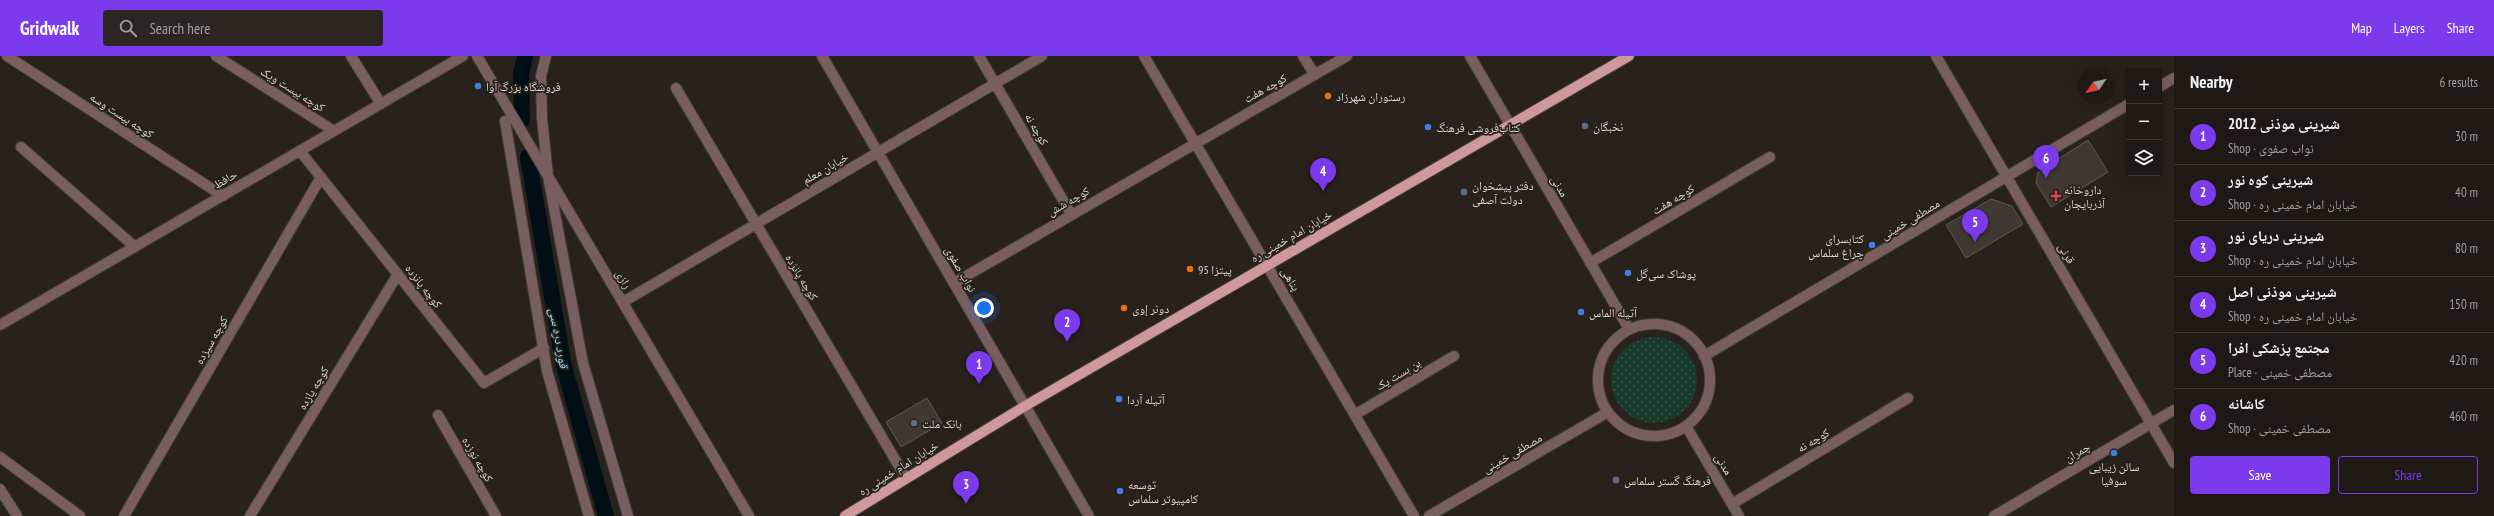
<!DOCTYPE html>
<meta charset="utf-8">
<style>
:root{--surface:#1e1915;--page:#2b2622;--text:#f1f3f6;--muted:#a1a0a0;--line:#3c3834;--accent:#7c3aed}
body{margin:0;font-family:"PT Sans Narrow","Noto Naskh Arabic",sans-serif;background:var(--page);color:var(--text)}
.controls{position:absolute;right:12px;top:12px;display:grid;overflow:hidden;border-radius:4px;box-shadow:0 4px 16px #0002}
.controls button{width:36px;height:36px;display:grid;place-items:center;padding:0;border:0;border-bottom:1px solid var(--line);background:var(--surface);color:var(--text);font:20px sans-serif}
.compass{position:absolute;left:2078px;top:12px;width:36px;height:36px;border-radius:50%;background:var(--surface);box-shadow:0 4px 16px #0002;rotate:236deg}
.you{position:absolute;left:984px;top:252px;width:14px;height:14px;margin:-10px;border:3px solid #fff;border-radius:50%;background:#1a73e8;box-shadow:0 0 0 6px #1a73e833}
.badge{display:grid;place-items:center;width:26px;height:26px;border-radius:50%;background:var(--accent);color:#fff;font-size:13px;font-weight:700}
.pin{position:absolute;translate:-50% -33px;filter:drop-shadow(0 1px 2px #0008)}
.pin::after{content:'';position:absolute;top:21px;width:14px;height:12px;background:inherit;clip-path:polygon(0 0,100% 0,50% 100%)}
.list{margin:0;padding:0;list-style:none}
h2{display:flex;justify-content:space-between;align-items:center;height:52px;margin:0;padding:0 16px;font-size:17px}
h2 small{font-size:13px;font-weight:400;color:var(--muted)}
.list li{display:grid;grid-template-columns:26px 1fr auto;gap:12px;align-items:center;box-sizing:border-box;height:56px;padding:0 16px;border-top:1px solid var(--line)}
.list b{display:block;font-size:15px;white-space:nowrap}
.list p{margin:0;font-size:13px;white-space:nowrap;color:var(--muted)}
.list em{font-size:13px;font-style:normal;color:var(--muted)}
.actions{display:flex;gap:8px;padding:12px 16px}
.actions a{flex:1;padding:9px 0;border:1px solid var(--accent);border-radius:4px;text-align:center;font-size:14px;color:var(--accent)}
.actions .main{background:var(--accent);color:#fff}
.icon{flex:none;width:22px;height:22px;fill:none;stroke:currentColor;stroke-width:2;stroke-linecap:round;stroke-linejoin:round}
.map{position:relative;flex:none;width:2174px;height:460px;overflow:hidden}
header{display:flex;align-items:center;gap:24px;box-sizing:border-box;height:56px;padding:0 20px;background:var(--accent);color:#fff}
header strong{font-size:19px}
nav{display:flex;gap:22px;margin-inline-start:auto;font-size:14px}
.search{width:280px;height:36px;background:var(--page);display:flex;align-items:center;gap:10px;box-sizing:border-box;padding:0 14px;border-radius:4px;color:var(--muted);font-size:15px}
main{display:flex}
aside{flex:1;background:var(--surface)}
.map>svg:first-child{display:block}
</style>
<header>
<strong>Gridwalk</strong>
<div class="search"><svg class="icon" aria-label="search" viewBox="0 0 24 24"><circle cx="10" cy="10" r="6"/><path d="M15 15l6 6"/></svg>Search here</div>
<nav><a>Map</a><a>Layers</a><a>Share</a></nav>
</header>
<main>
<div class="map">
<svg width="2174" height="460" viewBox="0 0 2174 460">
<defs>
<pattern id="grass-dots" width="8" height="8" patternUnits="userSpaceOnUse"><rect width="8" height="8" fill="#183a2a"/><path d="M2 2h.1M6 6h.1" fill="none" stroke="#395648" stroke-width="1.8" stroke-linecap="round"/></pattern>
</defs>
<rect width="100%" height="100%" fill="#28211c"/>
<path fill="url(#grass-dots)" d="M1611 324a43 43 0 1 1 86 0a43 43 0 1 1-86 0Z"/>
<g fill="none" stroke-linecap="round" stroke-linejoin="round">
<path stroke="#000f16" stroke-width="16" d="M522 64 521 18 525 0
M528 101 564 311 606 460"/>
</g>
<path fill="#403833" stroke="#605852" d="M2088 84 2108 116 2051 151 2036 127 2038 116Z
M1991 143 2012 150 2023 168 1966 202 1946 169Z
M927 342 942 367 901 391 886 366Z"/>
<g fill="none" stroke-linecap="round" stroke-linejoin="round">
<defs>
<path id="minor" d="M7 0 223 140
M216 0 334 75
M351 0 381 48
M477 0 749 460
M546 0 541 20 542 62 548 120 583 307 628 460
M822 0 1089 460
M979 0 1071 158
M1144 0 1414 460
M1303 0 1315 19
M1470 0 1629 273
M1936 0 2174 407
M2159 31 2174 22
M676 32 906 422
M505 65 547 315 589 460
M21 91 135 191
M300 95 484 327 544 292
M1590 207 1770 101
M954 227 1347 0
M623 246 1042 0
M1598 324a56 56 0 1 1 112 0a56 56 0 1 1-112 0Z
M0 269 463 0
M1704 300 2129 48
M1356 358 1454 300
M438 359 496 460
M1686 370 1739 460
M0 401 80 460
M0 433 17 460
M1732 448 1908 342
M124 460 321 121
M250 460 398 218
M1429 460 1608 356
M1994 460 2174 354"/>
<path id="major" d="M845 460 1025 350 1629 0"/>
</defs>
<use href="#minor" stroke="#453e3a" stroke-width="12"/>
<use href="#major" stroke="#453e3a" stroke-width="12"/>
<use href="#minor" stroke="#785e5f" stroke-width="10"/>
<use href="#major" stroke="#cf989c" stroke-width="10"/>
</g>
<g fill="#3f7fe0" stroke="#28211c" stroke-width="1.5">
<circle cx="478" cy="30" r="4"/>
<circle cx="1428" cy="71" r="4"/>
<circle cx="1872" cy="189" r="4"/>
<circle cx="1628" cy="217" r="4"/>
<circle cx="1581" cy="256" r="4"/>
<circle cx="1119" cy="343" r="4"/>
<circle cx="2114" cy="397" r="4"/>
<circle cx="1120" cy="435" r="4"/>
</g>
<g fill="#e8710a" stroke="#28211c" stroke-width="1.5">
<circle cx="1328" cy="40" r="4"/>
<circle cx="1190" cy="213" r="4"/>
<circle cx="1124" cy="252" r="4"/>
</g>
<g fill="#5c6f8a" stroke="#28211c" stroke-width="1.5">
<circle cx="1585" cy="70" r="4"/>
<circle cx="1464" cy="136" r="4"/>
<circle cx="914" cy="367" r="4"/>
<circle cx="1616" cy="424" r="4"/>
</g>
<path fill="#e0444e" stroke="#28211c" stroke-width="1.5" d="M2054 134h4v4h4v4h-4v4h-4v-4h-4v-4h4z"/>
<g text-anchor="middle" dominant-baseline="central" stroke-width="3.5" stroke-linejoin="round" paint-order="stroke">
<g font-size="12" fill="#ddd8d5" stroke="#28211c" text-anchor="start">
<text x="486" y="30">فروشگاه بزرگ آوا</text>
<text x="1336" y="40">رستوران شهرزاد</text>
<text x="1593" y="70">نخبگان</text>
<text x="1436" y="71">کتاب‌فروشی فرهنگ</text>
<text x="1472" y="129">دفتر پیشخوان<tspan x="1472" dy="14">دولت آصفی</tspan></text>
<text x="2064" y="133">داروخانه<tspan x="2064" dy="14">آذربایجان</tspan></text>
<text x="1864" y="182" text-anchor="end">کتابسرای<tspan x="1864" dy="14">چراغ سلماس</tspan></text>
<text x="1198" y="213">پیتزا 95</text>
<text x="1636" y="217">پوشاک سی‌گل</text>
<text x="1132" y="252">دونر إوی</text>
<text x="1589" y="256">آتیله الماس</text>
<text x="1127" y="343">آتیله آردا</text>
<text x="922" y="367">بانک ملت</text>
<text x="2114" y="410" text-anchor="middle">سالن زیبایی<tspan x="2114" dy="14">سوفیا</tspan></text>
<text x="1624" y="424">فرهنگ گستر سلماس</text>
<text x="1128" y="428">توسعه<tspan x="1128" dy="14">کامپیوتر سلماس</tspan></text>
</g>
<g font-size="12" fill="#ddd8d5" stroke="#28211c">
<text transform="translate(1265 32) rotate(-29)">کوچه هفت</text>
<text transform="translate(293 33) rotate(32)">کوچه بیست ویک</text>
<text transform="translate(122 59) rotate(33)">کوچه بیست وسه</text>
<text transform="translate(1037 73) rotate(60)">کوچه نه</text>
<text transform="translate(825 112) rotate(-30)">خیابان معلم</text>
<text transform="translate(225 123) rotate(-30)">حافظ</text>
<text transform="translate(1560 130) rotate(60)">مدنی</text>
<text transform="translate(1673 143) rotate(-31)">کوچه هفت</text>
<text transform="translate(1068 145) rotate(-30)">کوچه شش</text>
<text transform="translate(1910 163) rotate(-31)">مصطفی خمینی</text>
<text transform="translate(1291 180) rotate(-30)">خیابان امام خمینی ره</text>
<text transform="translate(2067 197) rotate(60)">قرنی</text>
<text transform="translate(961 213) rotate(60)">نواب صفوی</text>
<text transform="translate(802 221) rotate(59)">کوچه پانزده</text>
<text transform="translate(624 223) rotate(59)">رازی</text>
<text transform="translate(1291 223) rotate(59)">پناهی</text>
<text transform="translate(424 230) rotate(52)">کوچه پانزده</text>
<text transform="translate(211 284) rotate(-60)">کوچه سیزده</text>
<text transform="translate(1398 318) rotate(-31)">بن بست یک</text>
<text transform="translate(313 332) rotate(-59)">کوچه یازده</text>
<text transform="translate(1813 384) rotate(-31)">کوچه نه</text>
<text transform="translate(2077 396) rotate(-30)">چمران</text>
<text transform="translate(1512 397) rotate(-30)">مصطفی خمینی</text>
<text transform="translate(478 403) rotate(60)">کوچه نوزده</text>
<text transform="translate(1724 408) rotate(59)">مدنی</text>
<text transform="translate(898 412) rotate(-32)">خیابان امام خمینی ره</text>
</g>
<g font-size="13" font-style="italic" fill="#90dffb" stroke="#28211c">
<text transform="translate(559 282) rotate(80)">قورد دره سی</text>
</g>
</g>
</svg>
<div class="controls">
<button>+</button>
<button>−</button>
<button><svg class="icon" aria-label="layers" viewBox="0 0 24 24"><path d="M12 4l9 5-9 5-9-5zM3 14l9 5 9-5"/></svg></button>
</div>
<svg class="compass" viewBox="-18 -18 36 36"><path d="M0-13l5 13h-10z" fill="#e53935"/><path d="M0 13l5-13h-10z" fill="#a1a0a0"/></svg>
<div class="you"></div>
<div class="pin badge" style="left:979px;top:328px">1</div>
<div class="pin badge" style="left:1067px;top:286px">2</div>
<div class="pin badge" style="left:966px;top:448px">3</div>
<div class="pin badge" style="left:1323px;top:135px">4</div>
<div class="pin badge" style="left:1975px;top:186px">5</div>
<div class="pin badge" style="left:2046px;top:122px">6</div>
</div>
<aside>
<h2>Nearby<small>6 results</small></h2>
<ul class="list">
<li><span class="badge">1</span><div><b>شیرینی موذنی 2012</b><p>Shop · نواب صفوی</p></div><em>30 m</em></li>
<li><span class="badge">2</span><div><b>شیرینی کوه نور</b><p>Shop · خیابان امام خمینی ره</p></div><em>40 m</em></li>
<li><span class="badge">3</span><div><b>شیرینی دریای نور</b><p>Shop · خیابان امام خمینی ره</p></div><em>80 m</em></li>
<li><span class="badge">4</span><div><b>شیرینی موذنی اصل</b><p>Shop · خیابان امام خمینی ره</p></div><em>150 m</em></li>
<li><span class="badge">5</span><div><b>مجتمع پزشکی افرا</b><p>Place · مصطفی خمینی</p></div><em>420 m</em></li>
<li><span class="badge">6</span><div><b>کاشانه</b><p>Shop · مصطفی خمینی</p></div><em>460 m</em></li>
</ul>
<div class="actions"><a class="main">Save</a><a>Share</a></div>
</aside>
</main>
